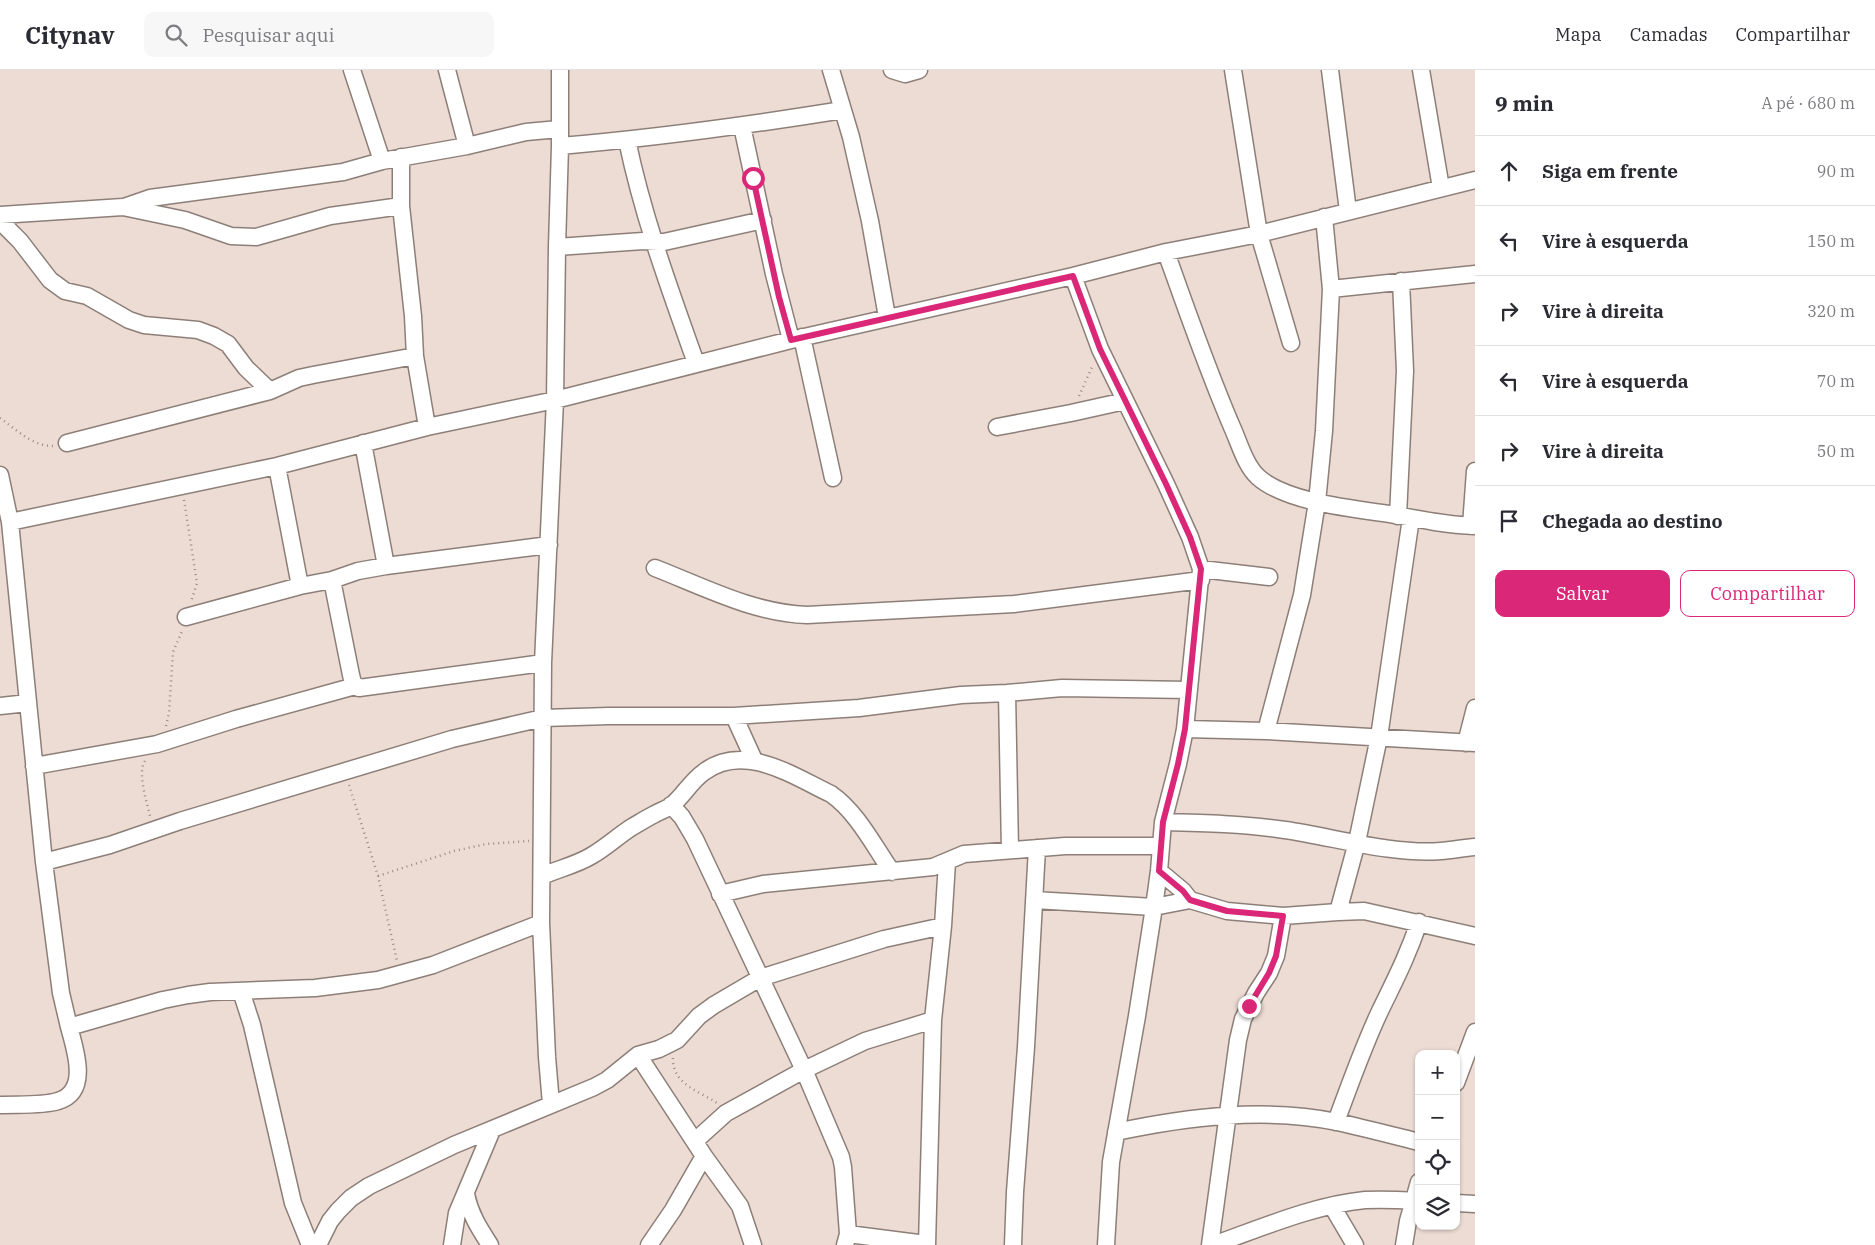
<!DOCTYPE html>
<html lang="pt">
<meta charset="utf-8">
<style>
:root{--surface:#fff;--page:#f7f7f7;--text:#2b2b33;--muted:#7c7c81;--line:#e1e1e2;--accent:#db2777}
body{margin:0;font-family:"IBM Plex Serif",serif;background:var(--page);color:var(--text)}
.controls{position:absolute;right:15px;bottom:15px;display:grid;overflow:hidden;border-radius:10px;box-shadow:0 1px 4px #0004}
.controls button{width:45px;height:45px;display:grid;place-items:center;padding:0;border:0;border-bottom:1px solid var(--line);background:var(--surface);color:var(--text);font:25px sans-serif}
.stop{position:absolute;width:15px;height:15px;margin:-11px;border:4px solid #db2777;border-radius:50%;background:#fff}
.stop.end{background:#db2777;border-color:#fff;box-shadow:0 1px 5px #0008}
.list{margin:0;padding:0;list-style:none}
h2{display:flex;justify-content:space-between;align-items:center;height:65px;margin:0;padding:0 20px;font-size:21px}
h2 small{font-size:16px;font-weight:400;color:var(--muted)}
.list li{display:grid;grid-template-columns:32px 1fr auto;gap:15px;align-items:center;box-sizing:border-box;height:70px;padding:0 20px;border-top:1px solid var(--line)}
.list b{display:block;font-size:19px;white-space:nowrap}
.list em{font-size:16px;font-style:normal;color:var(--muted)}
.actions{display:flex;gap:10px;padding:15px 20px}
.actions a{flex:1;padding:11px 0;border:1px solid var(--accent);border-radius:10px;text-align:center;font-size:18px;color:var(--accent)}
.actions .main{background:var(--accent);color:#fff}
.icon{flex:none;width:28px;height:28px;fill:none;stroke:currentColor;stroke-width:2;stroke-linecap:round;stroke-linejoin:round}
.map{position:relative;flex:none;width:1475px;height:1175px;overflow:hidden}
header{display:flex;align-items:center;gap:30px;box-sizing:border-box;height:70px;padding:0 25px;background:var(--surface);border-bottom:1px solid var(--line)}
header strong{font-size:24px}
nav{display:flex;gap:28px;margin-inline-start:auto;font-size:18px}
.search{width:350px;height:45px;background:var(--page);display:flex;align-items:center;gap:12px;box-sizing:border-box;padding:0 18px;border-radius:10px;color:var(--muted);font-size:19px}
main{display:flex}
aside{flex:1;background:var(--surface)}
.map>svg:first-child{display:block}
</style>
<header>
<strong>Citynav</strong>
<div class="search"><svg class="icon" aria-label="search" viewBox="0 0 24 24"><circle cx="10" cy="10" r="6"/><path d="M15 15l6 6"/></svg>Pesquisar aqui</div>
<nav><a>Mapa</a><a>Camadas</a><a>Compartilhar</a></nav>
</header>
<main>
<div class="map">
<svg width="1475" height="1175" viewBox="0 0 1475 1175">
<rect width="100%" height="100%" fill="#ecdcd4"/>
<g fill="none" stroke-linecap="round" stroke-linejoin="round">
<defs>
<path id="minor" d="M352 0 382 91
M447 0 467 76
M831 0 851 67 870 151 887 247
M892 0 905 4 919 0
M1233 0 1259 164 1291 273
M1330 0 1348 141
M1421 0 1441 118
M742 56 774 204 791 270
M627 70C643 147 670 220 696 293
M560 76C655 68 749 55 843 40
M401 87V136
M124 137 150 128 343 102 382 91 467 76 526 62 559 59
M0 145 123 137 185 150 231 166 256 167 330 146 401 136 413 246 415 286 427 357
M0 151 20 171 50 210 65 221 87 226 129 250 144 255 198 260 214 266 228 274 246 298 270 321 299 308 313 305 415 286
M557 177 643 171 664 172 763 150
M1166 182C1187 241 1207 299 1232 357 1239 372 1245 395 1258 407 1287 433 1357 439 1396 445 1422 450 1448 455 1475 456
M1073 206 1100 279 1166 414 1190 467 1201 499 1185 659 1178 694 1163 752 1159 801 1154 837 1137 946 1111 1092 1106 1175
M1331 219 1475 204
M802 267 833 408
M997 357 1071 343 1125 331
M67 373 270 321
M363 373 386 496
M277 396 300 516
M0 405 10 452 44 792 61 923 69 957 163 930 188 925 210 922 315 918 378 910 433 895 541 853
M1398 446 1405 301 1401 211
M10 452 277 396 427 357 555 330 791 270 1073 206 1166 182 1259 164 1475 110
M1471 456 1475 401
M655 498C704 517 753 543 807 545L1014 534 1201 510
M1201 499 1269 507
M332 510 351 605 353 613 359 618 543 593
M186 547 300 516 332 510 358 501 386 496 549 475
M1007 623 1010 780
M0 636 28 633
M734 646 754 690
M1185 659 1266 661 1475 673
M1266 661 1302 525 1317 432 1324 361 1331 219 1324 147
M1466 673 1475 638
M34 696 157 674 236 649 355 616
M671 735 682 747 695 769 804 1000 841 1087 843 1097 848 1164 845 1175
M1163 752C1204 753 1245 754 1285 760 1334 767 1392 785 1441 781 1452 780 1464 778 1475 777
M44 792 110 775 180 751 452 669 543 648 609 646H734L859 638 961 625 1007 623 1062 618 1189 620
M1159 801 1183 821 1190 830 1227 841 1283 846 1338 842 1364 841 1475 866
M542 806C558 799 576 795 591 786 605 778 618 766 632 757 639 753 647 748 655 744 660 741 667 739 672 735 684 725 691 711 704 702 744 672 793 706 831 724 857 742 874 776 892 802
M720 824 763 814 933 797 964 784 1065 776H1160
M1034 830 1154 837 1190 830
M1338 842 1357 772 1379 667 1411 448
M241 921 252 955 293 1133 310 1175
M638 985 704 1086 740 1136 753 1175
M1456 1013 1475 962
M551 1034 547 987 541 853 543 593 555 330 557 177 560 76V0
M0 1035C17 1034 42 1036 58 1031 90 1022 75 979 69 957
M1336 1052C1350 1014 1363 977 1380 941 1395 910 1408 885 1419 852
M1116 1062C1187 1047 1265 1037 1337 1052 1364 1058 1391 1065 1419 1072
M695 1071 726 1043 804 1000 865 971 933 950
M466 1124C470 1144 479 1158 490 1175
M1456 1133 1475 1134
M1332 1136 1355 1175
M848 1164 926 1174
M318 1175 330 1151 338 1141 351 1128 369 1116 454 1075 594 1017 607 1010 638 985 659 979 677 970 699 946 714 935 760 908 884 869 943 856
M452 1175 457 1143 492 1060
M649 1175 673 1140 704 1086
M927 1175 933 950 943 856 947 792
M1013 1175 1015 1122 1026 977 1037 778
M1210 1175 1238 970 1243 949 1256 923 1269 903 1276 886 1283 846
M1213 1175C1261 1158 1314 1135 1365 1130 1383 1129 1401 1130 1419 1131
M1404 1175 1408 1151 1419 1112"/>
</defs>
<use href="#minor" stroke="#8d7f78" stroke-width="19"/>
<path stroke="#998d87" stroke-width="2.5" stroke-dasharray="1 4" stroke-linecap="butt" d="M1079 326 1092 297
M0 348C17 360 33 377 55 376
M184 430 197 513 191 532
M166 656 169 643 173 582 183 559
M145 691C137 702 147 733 150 746
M349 715 378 806 397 891
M378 806 454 781 486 774 529 771
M673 988C672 1014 699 1021 717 1033"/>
<use href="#minor" stroke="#fff" stroke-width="16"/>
</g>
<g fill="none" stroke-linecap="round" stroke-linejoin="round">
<path stroke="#db2777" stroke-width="6" d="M753 108 779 227 791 270 1073 206 1100 279 1166 414 1190 467 1201 499 1185 659 1178 694 1163 752 1159 801 1183 821 1190 830 1227 841 1283 846 1276 886 1269 903 1249 936"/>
</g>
</svg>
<div class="controls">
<button>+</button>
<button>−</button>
<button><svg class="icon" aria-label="locate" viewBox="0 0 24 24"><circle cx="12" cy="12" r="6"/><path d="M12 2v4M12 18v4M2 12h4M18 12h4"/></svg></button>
<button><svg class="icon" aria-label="layers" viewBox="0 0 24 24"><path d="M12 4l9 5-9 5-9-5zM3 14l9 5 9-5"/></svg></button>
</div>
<div class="stop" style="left:753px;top:108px"></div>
<div class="stop end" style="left:1249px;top:936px"></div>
</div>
<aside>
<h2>9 min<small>A pé · 680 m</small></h2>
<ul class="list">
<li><svg class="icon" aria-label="ahead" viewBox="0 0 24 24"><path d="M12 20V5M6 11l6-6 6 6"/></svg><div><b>Siga em frente</b></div><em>90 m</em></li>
<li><svg class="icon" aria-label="left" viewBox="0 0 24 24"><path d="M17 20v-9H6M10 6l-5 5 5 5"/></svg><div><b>Vire à esquerda</b></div><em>150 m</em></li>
<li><svg class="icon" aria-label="right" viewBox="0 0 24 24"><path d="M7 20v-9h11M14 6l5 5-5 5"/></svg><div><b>Vire à direita</b></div><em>320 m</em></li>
<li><svg class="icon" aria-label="left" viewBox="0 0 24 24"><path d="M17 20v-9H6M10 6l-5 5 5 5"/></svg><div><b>Vire à esquerda</b></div><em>70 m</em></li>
<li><svg class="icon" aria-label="right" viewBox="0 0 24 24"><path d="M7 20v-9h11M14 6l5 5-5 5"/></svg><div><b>Vire à direita</b></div><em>50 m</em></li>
<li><svg class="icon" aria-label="arrive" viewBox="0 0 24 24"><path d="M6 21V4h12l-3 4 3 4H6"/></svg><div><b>Chegada ao destino</b></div></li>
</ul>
<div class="actions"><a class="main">Salvar</a><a>Compartilhar</a></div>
</aside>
</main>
